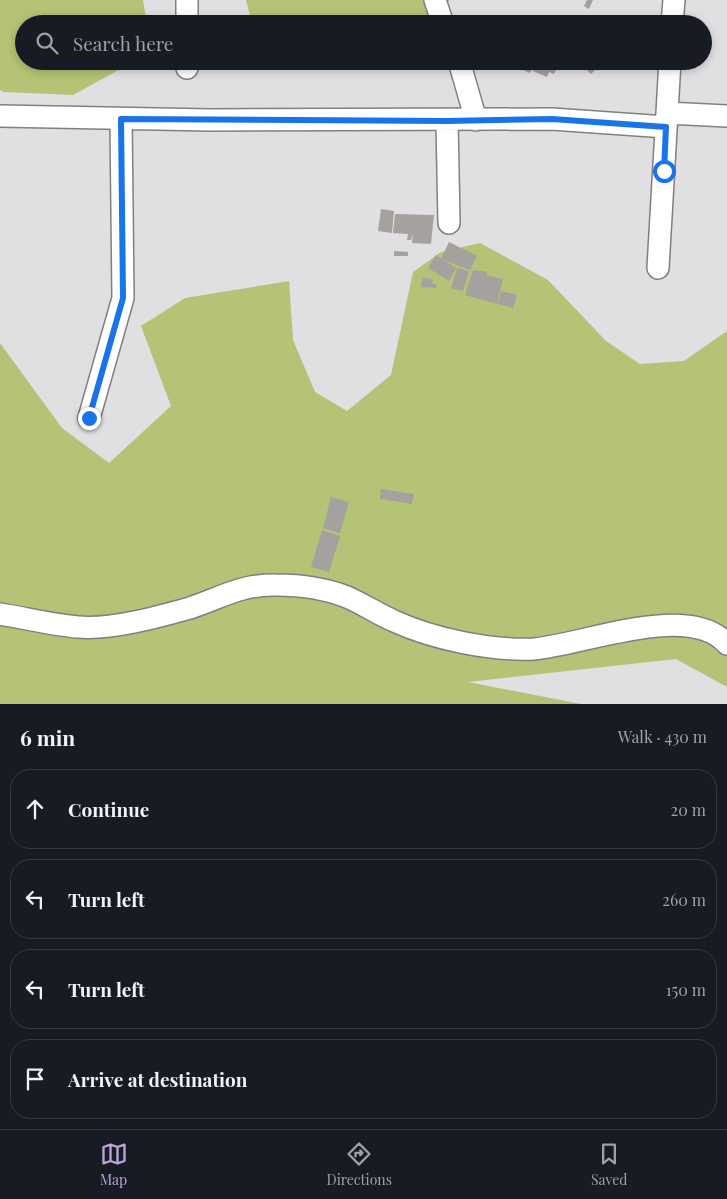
<!DOCTYPE html>
<meta charset="utf-8">
<style>
:root{--surface:#171b24;--page:#20242c;--text:#f1f3f6;--muted:#9ea1a6;--line:#363941;--accent:#c0a5db}
body{margin:0;font-family:"Playfair Display",serif;background:var(--page);color:var(--text)}
.stop{position:absolute;width:15px;height:15px;margin:-11px;border:4px solid #1a73e8;border-radius:50%;background:#fff}
.stop.end{background:#1a73e8;border-color:#fff;box-shadow:0 1px 5px #0008}
.list{margin:0;padding:0;list-style:none}
h2{display:flex;justify-content:space-between;align-items:center;height:65px;margin:0;padding:0 20px;font-size:21px}
h2 small{font-size:16px;font-weight:400;color:var(--muted)}
.list li{display:grid;grid-template-columns:32px 1fr auto;gap:15px;align-items:center;box-sizing:border-box;height:80px;margin:0 10px 10px;padding:0 10px;border:1px solid var(--line);border-radius:20px}
.list b{display:block;font-size:19px;white-space:nowrap}
.list em{font-size:16px;font-style:normal;color:var(--muted)}
.icon{flex:none;width:28px;height:28px;fill:none;stroke:currentColor;stroke-width:2;stroke-linecap:round;stroke-linejoin:round}
.map{position:relative;flex:none;width:727px;height:704px;overflow:hidden}
.search{position:absolute;background:var(--surface);box-shadow:0 2px 8px #0003;left:15px;right:15px;top:15px;height:55px;display:flex;align-items:center;gap:12px;box-sizing:border-box;padding:0 18px;border-radius:28px;color:var(--muted);font-size:19px}
.sheet{height:425px;background:var(--surface)}
nav{display:flex;justify-content:space-around;align-items:center;box-sizing:border-box;height:70px;border-top:1px solid var(--line);background:var(--surface);font-size:14px;color:var(--muted)}
nav a{display:grid;justify-items:center;gap:2px}
nav .on{color:var(--accent)}
.map>svg:first-child{display:block}
</style>
<div class="map">
<svg width="727" height="704" viewBox="0 0 727 704">
<rect width="100%" height="100%" fill="#e0dfe2"/>
<path fill="#b4c375" d="M0 0H143L147 24H24V61H128L115 72 73 95 4 92 0 90Z
M246 0H450L420 24H252Z
M291 61H349L330 70Z
M480 243 548 280 606 341 640 364 684 361 727 331V687L676 659 468 682 581 704H0V343L62 428 109 463 171 406 141 326 185 298 289 281 293 340 315 392 347 411 391 375 413 272 441 252Z"/>
<path fill="#a4a19f" d="M587 0H593L589 9 584 6Z
M554 16 565 24H549Z
M587 16 593 24H575Z
M521 61H563L560 69 557 68 554 74 549 72 547 77 533 71 534 65 530 73 518 68Z
M591 61H604L591 74 584 67Z
M381 209 394 211 392 233 378 231Z
M395 214 434 215 431 244 412 243 413 234 411 240H407L408 234 393 233Z
M449 242 477 256 470 270 441 259Z
M394 251 408 252V256H394Z
M436 255 456 268 449 281 428 268Z
M457 268 469 271 463 291 451 288Z
M473 270 487 272 486 275 503 279 497 304 465 295Z
M423 277 433 280 432 284 437 285 436 288 421 287Z
M501 291 517 295 513 308 498 304Z
M381 489 414 494 412 504 380 499Z
M331 497 349 502 340 533 323 528Z
M322 530 340 536 329 572 311 567Z"/>
<g fill="none" stroke-linecap="round" stroke-linejoin="round">
<defs>
<path id="minor" d="M435 0 443 24
M187 24V0
M672 24 674 0
M459 61 476 120
M187 68V61
M667 113 727 116
M0 116 210 120 552 119 666 127
M447 121 449 223
M658 268 670 61
M89 418 123 298 121 119
M0 614C26 618 52 625 78 627 111 630 158 617 190 608 220 598 242 584 276 585 300 585 324 588 347 597 363 604 378 614 394 621 433 639 491 651 534 649 583 645 689 601 727 644"/>
</defs>
<use href="#minor" stroke="#807f82" stroke-width="24"/>
<use href="#minor" stroke="#fff" stroke-width="21"/>
</g>
<g fill="none" stroke-linecap="round" stroke-linejoin="round">
<path stroke="#1a73e8" stroke-width="6" d="M89 418 123 298 121 119 447 121 552 119 666 127 664 171"/>
</g>
</svg>
<div class="stop" style="left:664px;top:171px"></div>
<div class="stop end" style="left:89px;top:418px"></div>
<div class="search"><svg class="icon" aria-label="search" viewBox="0 0 24 24"><circle cx="10" cy="10" r="6"/><path d="M15 15l6 6"/></svg>Search here</div>
</div>
<section class="sheet">
<h2>6 min<small>Walk · 430 m</small></h2>
<ul class="list">
<li><svg class="icon" aria-label="ahead" viewBox="0 0 24 24"><path d="M12 20V5M6 11l6-6 6 6"/></svg><div><b>Continue</b></div><em>20 m</em></li>
<li><svg class="icon" aria-label="left" viewBox="0 0 24 24"><path d="M17 20v-9H6M10 6l-5 5 5 5"/></svg><div><b>Turn left</b></div><em>260 m</em></li>
<li><svg class="icon" aria-label="left" viewBox="0 0 24 24"><path d="M17 20v-9H6M10 6l-5 5 5 5"/></svg><div><b>Turn left</b></div><em>150 m</em></li>
<li><svg class="icon" aria-label="arrive" viewBox="0 0 24 24"><path d="M6 21V4h12l-3 4 3 4H6"/></svg><div><b>Arrive at destination</b></div></li>
</ul>
</section>
<nav>
<a class="on"><svg class="icon" aria-label="map" viewBox="0 0 24 24"><path d="M3 6l6-2 6 2 6-2v14l-6 2-6-2-6 2zM9 4v14M15 6v14"/></svg>Map</a>
<a><svg class="icon" aria-label="directions" viewBox="0 0 24 24"><path d="M12 3l9 9-9 9-9-9zM9 14v-3h6M13 9l2 2-2 2"/></svg>Directions</a>
<a><svg class="icon" aria-label="saved" viewBox="0 0 24 24"><path d="M7 4h10v16l-5-4-5 4z"/></svg>Saved</a>
</nav>
